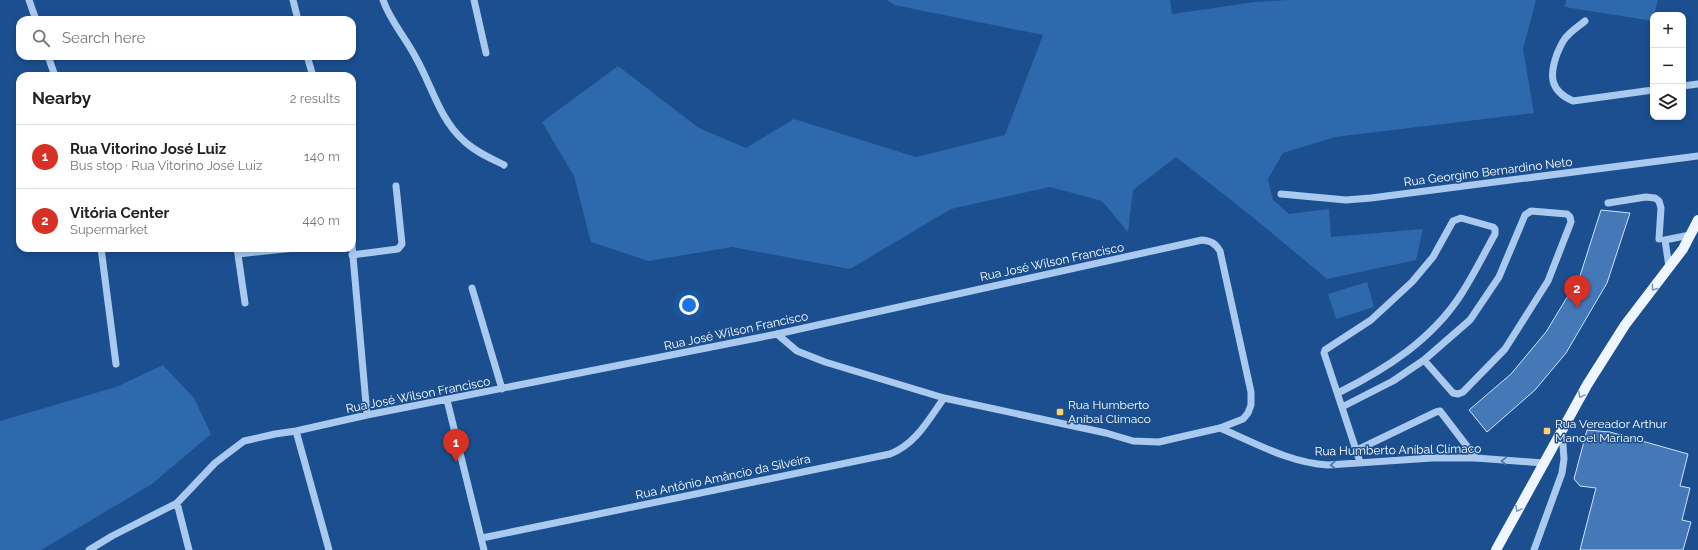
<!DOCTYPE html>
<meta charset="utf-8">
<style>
:root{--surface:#fff;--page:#f2f2f2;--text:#222;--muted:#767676;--line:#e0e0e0;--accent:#d93025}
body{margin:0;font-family:Raleway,sans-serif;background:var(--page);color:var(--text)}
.controls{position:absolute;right:12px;top:12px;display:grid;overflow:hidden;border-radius:8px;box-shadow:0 2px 6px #0003}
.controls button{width:36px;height:36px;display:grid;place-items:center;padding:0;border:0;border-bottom:1px solid var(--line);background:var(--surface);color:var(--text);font:20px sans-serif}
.you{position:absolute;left:689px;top:305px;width:14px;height:14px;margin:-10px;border:3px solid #fff;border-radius:50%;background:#1a73e8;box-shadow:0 0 0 6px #1a73e833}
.badge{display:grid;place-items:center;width:26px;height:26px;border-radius:50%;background:var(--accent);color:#fff;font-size:13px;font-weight:700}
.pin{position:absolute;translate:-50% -33px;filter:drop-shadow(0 1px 2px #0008)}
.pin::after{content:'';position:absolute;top:21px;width:14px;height:12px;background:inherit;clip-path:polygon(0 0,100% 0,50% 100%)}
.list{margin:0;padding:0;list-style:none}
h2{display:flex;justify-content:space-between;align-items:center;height:52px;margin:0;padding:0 16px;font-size:17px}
h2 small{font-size:13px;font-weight:400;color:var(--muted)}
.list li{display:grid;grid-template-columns:26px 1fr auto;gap:12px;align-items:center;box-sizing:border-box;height:64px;padding:0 16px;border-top:1px solid var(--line)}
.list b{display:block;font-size:15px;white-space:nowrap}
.list p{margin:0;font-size:13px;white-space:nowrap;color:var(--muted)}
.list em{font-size:13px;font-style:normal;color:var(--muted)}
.icon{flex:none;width:22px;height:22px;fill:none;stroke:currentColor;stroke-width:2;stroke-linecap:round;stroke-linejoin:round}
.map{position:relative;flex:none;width:1698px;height:550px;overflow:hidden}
.search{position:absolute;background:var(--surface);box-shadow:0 2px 6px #0003;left:16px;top:16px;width:340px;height:44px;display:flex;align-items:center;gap:10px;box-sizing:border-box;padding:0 14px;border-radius:12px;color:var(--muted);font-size:15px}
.panel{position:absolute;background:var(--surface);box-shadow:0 2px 6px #0003;left:16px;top:72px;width:340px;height:180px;border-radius:12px}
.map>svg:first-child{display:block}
</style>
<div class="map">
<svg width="1698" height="550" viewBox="0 0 1698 550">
<rect width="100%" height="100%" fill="#1b4f8f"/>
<path fill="#2e69ad" d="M887 0H1170L1172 14 1255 2 1288 0H1536L1523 49 1534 113 1335 137 1283 153 1268 179 1273 200 1289 214 1329 209 1331 237 1423 229 1416 260 1327 279 1250 215 1176 157 1133 190 1128 232 1102 201 1050 187 951 209 850 269 732 247 648 261 591 242 574 176 542 122 618 66 699 128 746 148 794 119 916 157 1005 135 1043 35 894 5Z
M1566 0H1658L1654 15H1653V21L1565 7Z
M1367 282 1374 307 1336 319 1328 294Z
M163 365 194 398 211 434 152 484 41 550H0V421L116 387Z"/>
<path fill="#4478b7" stroke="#cfe3fa" d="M1601 210 1630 213 1607 283 1566 353 1535 390 1487 432 1469 410 1511 374 1546 332 1580 276Z
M1587 430 1610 432 1688 454 1680 486 1690 488 1682 520 1691 522 1683 550H1580L1596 488 1580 486 1574 479Z"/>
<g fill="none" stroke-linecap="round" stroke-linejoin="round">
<path stroke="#a9c9ee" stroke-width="7" d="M29 0 36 20
M293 0 298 20
M383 0C390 21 406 38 416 58 432 86 439 118 463 140 474 151 490 158 504 165
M474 0 486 53
M1585 21C1578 27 1569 32 1564 40 1561 44 1559 50 1557 54 1549 76 1550 91 1573 101L1653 90
M48 56 55 76
M307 56 313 76
M1683 86 1698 84
M1281 194 1346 200 1371 198 1698 156
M1608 203 1646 197 1655 198 1659 201 1661 208 1659 239
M352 245 367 415
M101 248 116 364
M237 248 245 303
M238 254 295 248
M352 255 398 249 402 244 396 186
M1669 267 1665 240 1690 235
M472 288 502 389
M1338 393C1386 369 1432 340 1462 293 1474 274 1484 254 1495 234V229L1493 227 1461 218 1453 221 1433 257 1412 282 1371 320 1325 350 1324 353 1360 462
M447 400 484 550
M1342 407 1393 381 1424 360 1470 320 1499 277 1525 215 1531 211 1567 214 1570 217 1571 222 1548 281 1505 349 1463 392 1458 394 1453 393 1424 360
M1220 428C1255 443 1290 463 1328 465L1432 458H1476L1543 463
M296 431 329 550
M1357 450 1436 412 1440 411 1476 458
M177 503 189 550
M482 538 890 454C916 444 929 419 944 398
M89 550 112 536 177 503 215 463 244 441 275 434 296 431 367 415 777 334 1202 240C1211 241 1215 243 1220 251L1251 392V405L1248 413 1243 419 1220 428 1176 438 1159 442 1133 441 1106 433 944 398 825 362 797 351 777 334
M1534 550 1562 473 1564 459 1562 431"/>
<path stroke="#f0f6ff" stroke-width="10" d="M1496 550 1587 385 1625 325 1683 249 1698 220"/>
</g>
<defs><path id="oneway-chevron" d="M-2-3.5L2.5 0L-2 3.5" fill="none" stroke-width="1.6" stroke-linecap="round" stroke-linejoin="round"/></defs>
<g stroke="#7b9ac1">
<use href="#oneway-chevron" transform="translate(1654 288) rotate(127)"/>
<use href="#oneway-chevron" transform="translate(1581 395) rotate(118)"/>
<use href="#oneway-chevron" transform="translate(1518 509) rotate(118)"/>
</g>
<g stroke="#4674ac">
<use href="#oneway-chevron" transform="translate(1504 461) rotate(-176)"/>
<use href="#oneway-chevron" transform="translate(1333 465) rotate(176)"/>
</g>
<g fill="#ffd166" stroke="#1b4f8f" stroke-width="1.5">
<rect x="1056" y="408" width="8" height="8" rx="2"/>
<rect x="1543" y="427" width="8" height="8" rx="2"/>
</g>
<g text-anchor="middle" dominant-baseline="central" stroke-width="3" stroke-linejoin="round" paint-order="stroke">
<g font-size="12" fill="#fff" stroke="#1b4f8f">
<text transform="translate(1488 172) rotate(-7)">Rua Georgino Bernardino Neto</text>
<text transform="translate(1052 262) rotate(-12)">Rua José Wilson Francisco</text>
<text transform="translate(736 331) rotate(-12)">Rua José Wilson Francisco</text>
<text transform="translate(418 395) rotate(-11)">Rua José Wilson Francisco</text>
<text transform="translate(1398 450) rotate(-1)">Rua Humberto Aníbal Clímaco</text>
<text transform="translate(723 477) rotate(-12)">Rua Antônio Amâncio da Silveira</text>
</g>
<g font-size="12" fill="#fff" stroke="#1b4f8f" text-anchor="start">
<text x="1068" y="405">Rua Humberto<tspan x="1068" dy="14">Aníbal Clímaco</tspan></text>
<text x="1555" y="424">Rua Vereador Arthur<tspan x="1555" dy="14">Manoel Mariano</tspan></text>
</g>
</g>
</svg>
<div class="controls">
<button>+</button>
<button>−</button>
<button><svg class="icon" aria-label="layers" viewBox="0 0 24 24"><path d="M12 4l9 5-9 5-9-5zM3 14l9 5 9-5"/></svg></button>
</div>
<div class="you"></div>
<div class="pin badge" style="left:456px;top:462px">1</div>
<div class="pin badge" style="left:1577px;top:308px">2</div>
<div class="search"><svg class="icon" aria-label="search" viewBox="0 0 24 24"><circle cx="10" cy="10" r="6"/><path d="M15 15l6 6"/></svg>Search here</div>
<section class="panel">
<h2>Nearby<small>2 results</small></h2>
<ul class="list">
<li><span class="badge">1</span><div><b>Rua Vitorino José Luiz</b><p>Bus stop · Rua Vitorino José Luiz</p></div><em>140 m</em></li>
<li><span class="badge">2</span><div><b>Vitória Center</b><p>Supermarket</p></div><em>440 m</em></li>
</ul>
</section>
</div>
